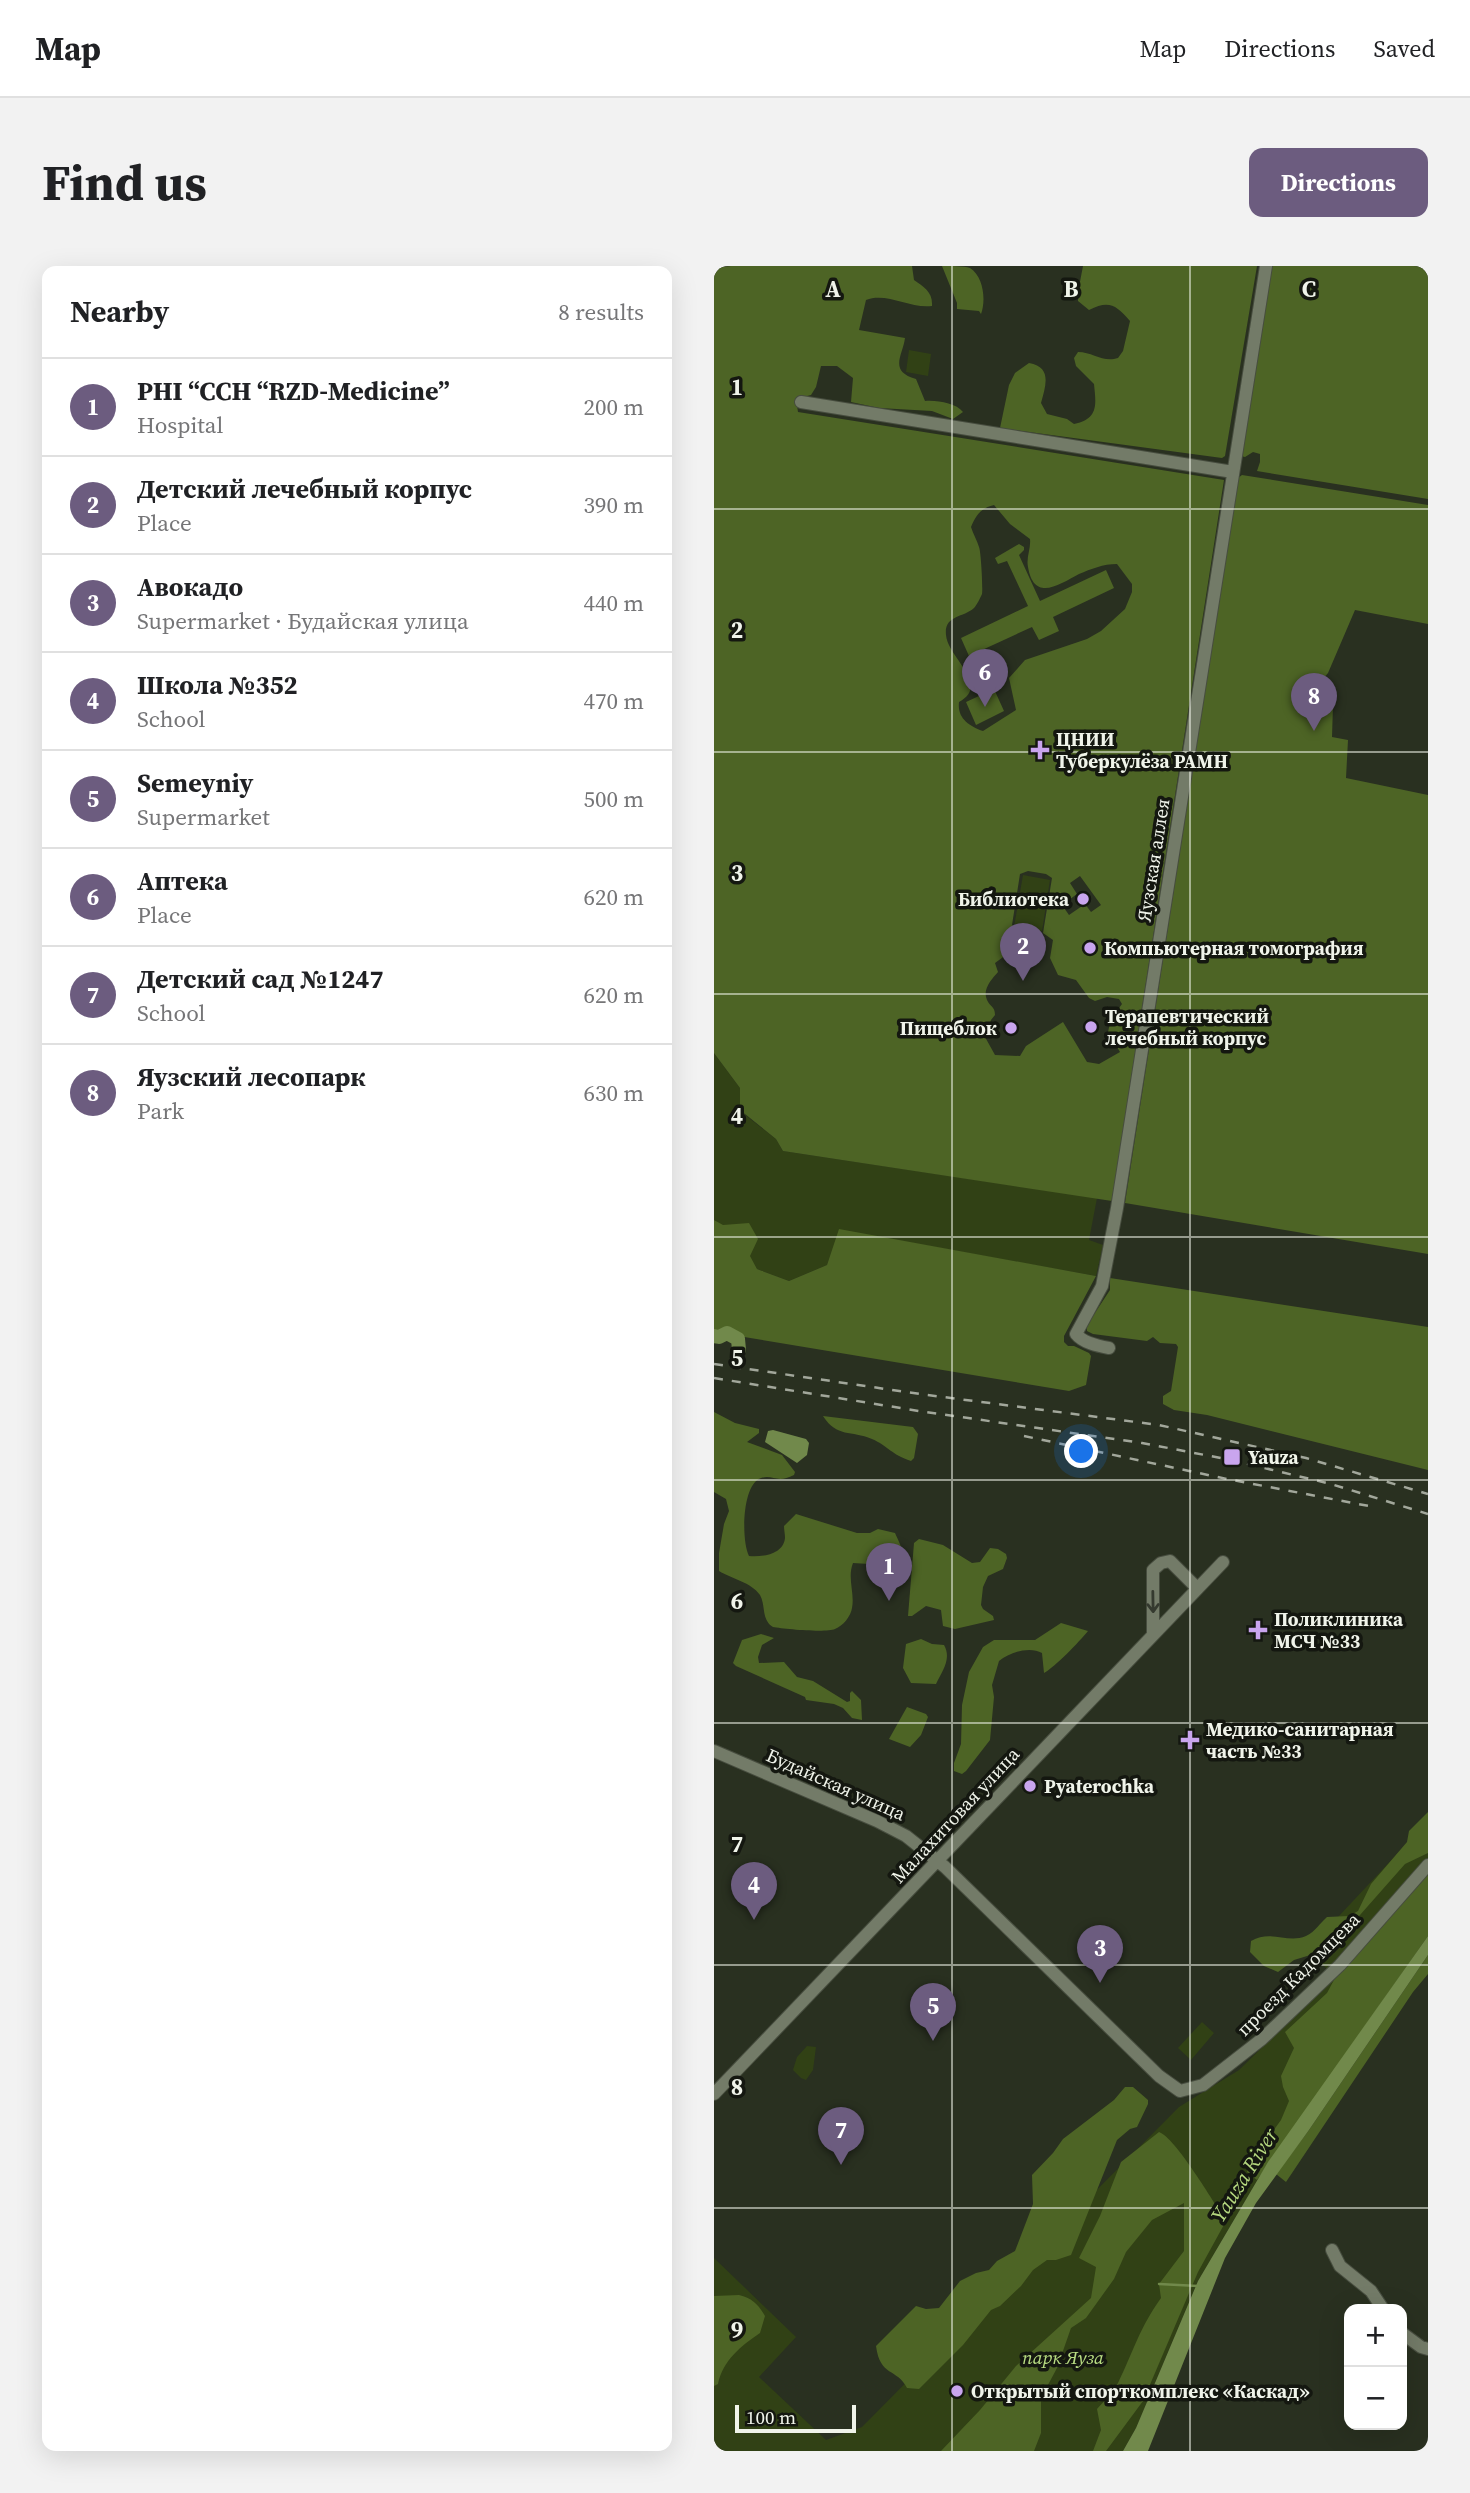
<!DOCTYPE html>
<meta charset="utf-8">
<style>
:root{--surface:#fff;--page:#f2f2f2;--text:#202124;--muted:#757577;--line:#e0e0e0;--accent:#6c5c7f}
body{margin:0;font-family:"Source Serif 4",serif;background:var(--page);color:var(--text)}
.controls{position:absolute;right:21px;bottom:21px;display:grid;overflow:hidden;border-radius:14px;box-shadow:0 7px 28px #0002}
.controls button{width:63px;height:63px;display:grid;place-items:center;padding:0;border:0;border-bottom:2px solid var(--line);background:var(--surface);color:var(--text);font:35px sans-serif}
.scale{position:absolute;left:21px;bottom:18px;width:121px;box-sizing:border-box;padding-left:7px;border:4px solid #f0f4ea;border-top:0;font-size:19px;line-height:24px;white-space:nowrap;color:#f0f4ea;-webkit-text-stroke:5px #141710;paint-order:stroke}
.you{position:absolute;left:368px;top:1186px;width:24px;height:24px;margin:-18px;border:5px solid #fff;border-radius:50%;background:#1a73e8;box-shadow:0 0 0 10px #1a73e833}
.badge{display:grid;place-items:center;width:46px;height:46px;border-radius:50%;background:var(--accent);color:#fff;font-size:23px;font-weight:700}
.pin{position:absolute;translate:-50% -58px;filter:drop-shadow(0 2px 4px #0008)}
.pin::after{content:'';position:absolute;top:37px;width:24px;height:21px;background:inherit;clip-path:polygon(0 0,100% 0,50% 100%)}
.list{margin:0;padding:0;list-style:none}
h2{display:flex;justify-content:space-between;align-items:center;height:91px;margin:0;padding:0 28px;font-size:30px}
h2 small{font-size:23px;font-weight:400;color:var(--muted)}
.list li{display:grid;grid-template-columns:46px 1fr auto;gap:21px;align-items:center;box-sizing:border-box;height:98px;padding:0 28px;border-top:2px solid var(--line)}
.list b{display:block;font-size:26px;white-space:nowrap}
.list p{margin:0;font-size:23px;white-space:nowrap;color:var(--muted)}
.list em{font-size:23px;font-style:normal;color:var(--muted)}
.map{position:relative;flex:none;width:714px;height:2185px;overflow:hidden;border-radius:14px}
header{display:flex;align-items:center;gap:42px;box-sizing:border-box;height:98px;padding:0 35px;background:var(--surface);border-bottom:2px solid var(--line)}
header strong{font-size:33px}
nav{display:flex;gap:38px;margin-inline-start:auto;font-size:24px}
.intro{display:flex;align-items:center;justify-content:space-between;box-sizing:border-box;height:168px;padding:0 42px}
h1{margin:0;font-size:49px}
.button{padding:18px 32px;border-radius:14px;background:var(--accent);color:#fff;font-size:24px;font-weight:700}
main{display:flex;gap:42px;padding:0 42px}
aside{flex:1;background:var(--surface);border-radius:14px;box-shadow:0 7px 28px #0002}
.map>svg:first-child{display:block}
</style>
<header>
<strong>Map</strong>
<nav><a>Map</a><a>Directions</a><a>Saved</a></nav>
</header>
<div class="intro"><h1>Find us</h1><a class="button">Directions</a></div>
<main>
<aside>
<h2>Nearby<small>8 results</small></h2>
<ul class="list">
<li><span class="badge">1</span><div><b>PHI “CCH “RZD-Medicine”</b><p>Hospital</p></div><em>200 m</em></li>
<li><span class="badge">2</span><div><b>Детский лечебный корпус</b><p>Place</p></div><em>390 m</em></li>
<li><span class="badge">3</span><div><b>Авокадо</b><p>Supermarket · Будайская улица</p></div><em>440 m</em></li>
<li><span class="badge">4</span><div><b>Школа №352</b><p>School</p></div><em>470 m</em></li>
<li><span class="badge">5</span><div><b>Semeyniy</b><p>Supermarket</p></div><em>500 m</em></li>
<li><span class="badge">6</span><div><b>Аптека</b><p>Place</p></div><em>620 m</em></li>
<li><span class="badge">7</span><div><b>Детский сад №1247</b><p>School</p></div><em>620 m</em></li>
<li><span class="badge">8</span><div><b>Яузский лесопарк</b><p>Park</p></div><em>630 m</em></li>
</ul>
</aside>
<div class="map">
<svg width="714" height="2185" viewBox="0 0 714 2185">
<rect width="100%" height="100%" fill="#293020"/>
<path fill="#314115" d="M195 84 217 88 214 110 192 106Z
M309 609 336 614 328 665 300 661Z
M0 787 26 822V845L62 873 69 885 383 932 375 974 389 979 382 1010 126 964 113 999 75 1015 43 1003C33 984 17 965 0 954Z
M714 1555V1670L554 1896 484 2015 422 2162 409 2185H0V1992L82 2071 45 2111 112 2174 148 2161 465 1841 525 1804 604 1727 613 1703 594 1683Z
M488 1756 500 1767 477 1794 464 1782Z
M93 1780 102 1781 99 1804 92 1814 87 1812 79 1804 83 1791Z"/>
<path fill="#4d6425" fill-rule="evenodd" d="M17 0H198L200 14C210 21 219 26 218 40 196 43 173 26 152 34L145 64 191 72C189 89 174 105 202 113L211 135C223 134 242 137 249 146L239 153 218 145 165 142 137 136 139 112 123 100H107L102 121 97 129 82 133 84 146 510 214 398 935 69 885 62 873 26 844V822L0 787V2ZM280 239 296 258 316 273C317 283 312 291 314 301 320 337 346 318 365 308 377 303 389 298 403 298L418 318V326L411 343 387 365 373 373 311 394 295 412 302 444 269 465C255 460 243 452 245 436 277 419 234 392 232 369 230 349 249 352 260 342 263 339 266 332 268 328 269 324 267 285 265 281 263 274 259 268 257 261 262 249 267 242 280 239ZM314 605 332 608 338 612 329 667 339 674 336 692 344 709 362 714 375 732 381 735 393 731 405 733 408 738 397 753 394 766 406 786 385 798 373 796 349 756 312 780 306 790 281 789 271 771 277 754 281 749C281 740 276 741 273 734 268 723 278 713 284 706L281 697 310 676 312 670 309 665 298 659 306 608ZM366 610 387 639 377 646 371 638 355 649 348 639 363 628 356 617Z
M228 0C236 0 250 0 256 2 270 11 272 35 267 48L265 45 243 43V37Z
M369 0H543L511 190 508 192 286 162 295 119 301 107 315 97C338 101 332 119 327 137L333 148 353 153 360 158C385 153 382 138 380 118L362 100 360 92 364 86C379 86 389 97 404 92L409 85 416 55C402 39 395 34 375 44L364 35V26Z
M558 0H714V233L543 205 546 196V188L539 186 531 191 527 190Z
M528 209 714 239V358L641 344 614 407 598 426 619 439 618 471 634 474 632 512 714 529V988L411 937 524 212Z
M305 278 310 281V284L305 289 326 335 392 304 400 322 339 351 345 365 325 374 318 361 255 390 247 372 314 340 293 295 284 298 281 292Z
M280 423 290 445 262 459 252 436Z
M0 954 9 959 35 957 44 973 36 990 43 1003 75 1015 113 999 125 963 382 1010 350 1070V1076L354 1080H360L375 1087 377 1090 372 1119 355 1125 0 1066Z
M396 1012 714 1061V1204L493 1149 460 1144 449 1138V1130L457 1125 464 1081 462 1078 446 1077 439 1071 433 1075 379 1068 373 1065V1059L396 1024Z
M0 1146 21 1157 45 1163V1167L33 1176 68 1189 81 1206 80 1209C63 1218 59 1208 47 1212 28 1218 27 1274 35 1290 48 1291 69 1289 71 1272 71 1268 70 1264 70 1260L82 1248 143 1267H156L164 1263 181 1267C189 1285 197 1296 176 1309L155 1298 139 1297C133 1312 141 1327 138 1342 137 1350 129 1360 121 1363 112 1367 70 1363 59 1361 47 1353 52 1340 46 1329 37 1316 18 1313 5 1305V1287L10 1258 15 1245 12 1233 0 1226Z
M109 1150 199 1161 204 1168 200 1192 197 1195C178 1189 174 1180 158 1173 137 1164 123 1172 109 1150Z
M205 1273 229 1279 258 1297 266 1296 276 1282 284 1283 292 1288 293 1292 289 1303 274 1310 269 1321 267 1339 269 1343 279 1350 280 1354 241 1363 229 1360 227 1344 212 1340 198 1350H194L200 1277Z
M347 1357 374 1365C365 1376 341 1401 330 1407L328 1387C316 1380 296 1386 285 1395L278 1419 280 1431 276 1474 252 1505 248 1508 240 1505V1497L247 1478 248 1439 255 1406 269 1381 280 1374H321Z
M47 1368 60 1372 48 1379 44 1391 45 1397 70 1396 83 1411 99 1415 133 1436 136 1435V1427L138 1425 147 1434 148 1454 138 1452 129 1442 120 1438 92 1434 91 1431 22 1400 19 1397 28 1374Z
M207 1373 218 1378 230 1379C238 1393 228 1405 222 1418L197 1417 189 1402 192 1378Z
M193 1441 212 1448 214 1451 207 1469 196 1481 175 1473Z
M714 1546V1587L691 1598 616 1683 580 1694 564 1706 550 1700 536 1686 537 1675C557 1663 573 1678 592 1670 601 1666 606 1657 613 1651L635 1650 644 1645 657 1618 693 1576 695 1565Z
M714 1606V1670L543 1914 533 1906 535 1898 567 1854 575 1835 569 1821 567 1810 580 1782 571 1766 613 1727 627 1701Z
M714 1689V1708L699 1726 572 1916 562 1908 595 1864Z
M411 1821H419L434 1834V1838L423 1861 416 1863 403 1874 357 1989 342 1994H333L319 2004 307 2020 286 2040 277 2044 249 2079 205 2123 193 2122C183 2102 166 2111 162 2080L202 2040 212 2043 225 2042 246 2015 262 2007 275 2004 283 1995 301 1985 319 1938 318 1909 339 1887 349 1873 400 1834Z
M445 1866C461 1871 500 1937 512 1955L484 2006 429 2135 392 2185H379L387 2164 383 2143C390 2135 399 2127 404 2117 419 2086 426 2061 447 2032L445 2018 470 1985V1937L438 1954 412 1986 400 2013 372 2052 357 2062 343 2102 327 2132V2167L320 2185H227L266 2144 302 2100 377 2032 382 2001 365 1992 386 1950 407 1896Z
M25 2029C38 2032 44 2038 51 2050L46 2067C27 2080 9 2094 4 2118L0 2120V2030Z"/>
<path fill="#71894b" d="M59 1164 92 1173 95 1177 93 1189 83 1197 51 1176 54 1165Z
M714 1670V1689L595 1864 542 1937 511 1992 434 2185H409L422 2162 484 2015 554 1896Z"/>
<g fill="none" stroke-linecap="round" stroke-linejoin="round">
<path stroke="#71894b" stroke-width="2.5" d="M0 1073H24
M445 2018 484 2020"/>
<path stroke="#71894b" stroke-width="14" d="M0 1070 5 1071 13 1067 24 1073 25 1084"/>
<defs>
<path id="minor" d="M87 136 519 206
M395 1082C384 1080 369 1077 362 1068L388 1020 403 942 552 0
M439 1368V1304L447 1297 456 1295 483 1322
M0 1485 163 1555 192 1570 231 1601 445 1810 466 1825 489 1819 548 1773 626 1699 714 1599
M0 1828 509 1296
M618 1984 626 2000 657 2025 669 2043
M688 2067 707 2081 714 2083"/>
</defs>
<use href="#minor" stroke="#474d3f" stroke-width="14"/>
<use href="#minor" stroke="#737b68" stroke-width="12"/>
<path stroke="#a2a79b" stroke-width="2.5" stroke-dasharray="9 9" stroke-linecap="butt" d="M0 1098 206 1128 445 1159 592 1192 714 1228
M0 1112 205 1145 428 1177 517 1194 617 1218 714 1248
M310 1170 513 1213 660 1241"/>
</g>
<defs><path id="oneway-shaft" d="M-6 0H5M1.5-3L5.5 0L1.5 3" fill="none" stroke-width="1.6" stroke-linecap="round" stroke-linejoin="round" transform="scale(1.75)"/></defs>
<use stroke="#353a2f" href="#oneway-shaft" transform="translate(439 1336) rotate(89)"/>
<path fill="none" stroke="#f0f4ea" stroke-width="2" stroke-opacity="0.55" d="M238 0V2185M476 0V2185M0 243H714M0 486H714M0 728H714M0 971H714M0 1214H714M0 1457H714M0 1699H714M0 1942H714"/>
<g fill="#c9a5ee" stroke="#141710" stroke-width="2.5">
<path d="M322.5 473.5h7v7h7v7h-7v7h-7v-7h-7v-7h7z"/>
<circle cx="369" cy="633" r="7"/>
<circle cx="376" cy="682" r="7"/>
<circle cx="377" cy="761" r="7"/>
<circle cx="297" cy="762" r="7"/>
<rect x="509" y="1182" width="18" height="18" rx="3.5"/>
<path d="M540.5 1353.5h7v7h7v7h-7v7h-7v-7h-7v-7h7z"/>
<path d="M472.5 1463.5h7v7h7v7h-7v7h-7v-7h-7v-7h7z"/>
<circle cx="316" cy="1520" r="7"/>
<circle cx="243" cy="2125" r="7"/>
</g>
<g text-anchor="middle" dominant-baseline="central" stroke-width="7" stroke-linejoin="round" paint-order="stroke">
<g font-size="19" font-weight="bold" fill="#f0f4ea" stroke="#141710" text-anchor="start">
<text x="342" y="473">ЦНИИ<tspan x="342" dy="22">Туберкулёза РАМН</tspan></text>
<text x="355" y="633" text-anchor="end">Библиотека</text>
<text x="390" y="682">Компьютерная томография</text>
<text x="391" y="750">Терапевтический<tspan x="391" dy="22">лечебный корпус</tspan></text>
<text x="283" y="762" text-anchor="end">Пищеблок</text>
<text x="534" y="1191">Yauza</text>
<text x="560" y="1353">Поликлиника<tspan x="560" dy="22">МСЧ №33</tspan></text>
<text x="492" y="1463">Медико-санитарная<tspan x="492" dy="22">часть №33</tspan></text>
<text x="330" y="1520">Pyaterochka</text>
<text x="257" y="2125">Открытый спорткомплекс «Каскад»</text>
</g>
<g font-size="19" fill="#f0f4ea" stroke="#141710">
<text transform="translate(439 594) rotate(-81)">Яузская аллея</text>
<text transform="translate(122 1518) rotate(24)">Будайская улица</text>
<text transform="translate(241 1549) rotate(-47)">Малахитовая улица</text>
<text transform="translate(584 1708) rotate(-45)">проезд Кадомцева</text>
</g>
<g font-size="19" font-style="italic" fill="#b9dd83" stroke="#141710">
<text x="349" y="2091">парк Яуза</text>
</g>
<g font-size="21" font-style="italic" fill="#b5d87f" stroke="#141710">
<text transform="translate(530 1909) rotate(-58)">Yauza River</text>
</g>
</g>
<g font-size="23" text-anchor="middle" font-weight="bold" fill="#f0f4ea" stroke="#141710" stroke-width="7" stroke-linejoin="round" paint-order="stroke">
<text x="119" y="31">A</text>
<text x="357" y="31">B</text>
<text x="595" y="31">C</text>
<text x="23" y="129">1</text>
<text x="23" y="372">2</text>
<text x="23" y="615">3</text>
<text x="23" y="858">4</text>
<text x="23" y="1100">5</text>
<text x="23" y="1343">6</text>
<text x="23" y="1586">7</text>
<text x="23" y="1829">8</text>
<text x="23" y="2072">9</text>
</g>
</svg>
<div class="controls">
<button>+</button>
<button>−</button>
</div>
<div class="scale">100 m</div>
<div class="you"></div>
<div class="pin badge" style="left:175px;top:1335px">1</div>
<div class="pin badge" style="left:309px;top:715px">2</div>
<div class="pin badge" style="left:386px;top:1717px">3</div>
<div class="pin badge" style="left:40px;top:1654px">4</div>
<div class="pin badge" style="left:219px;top:1775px">5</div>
<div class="pin badge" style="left:271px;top:441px">6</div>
<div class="pin badge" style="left:127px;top:1899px">7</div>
<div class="pin badge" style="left:600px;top:465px">8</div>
</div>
</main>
